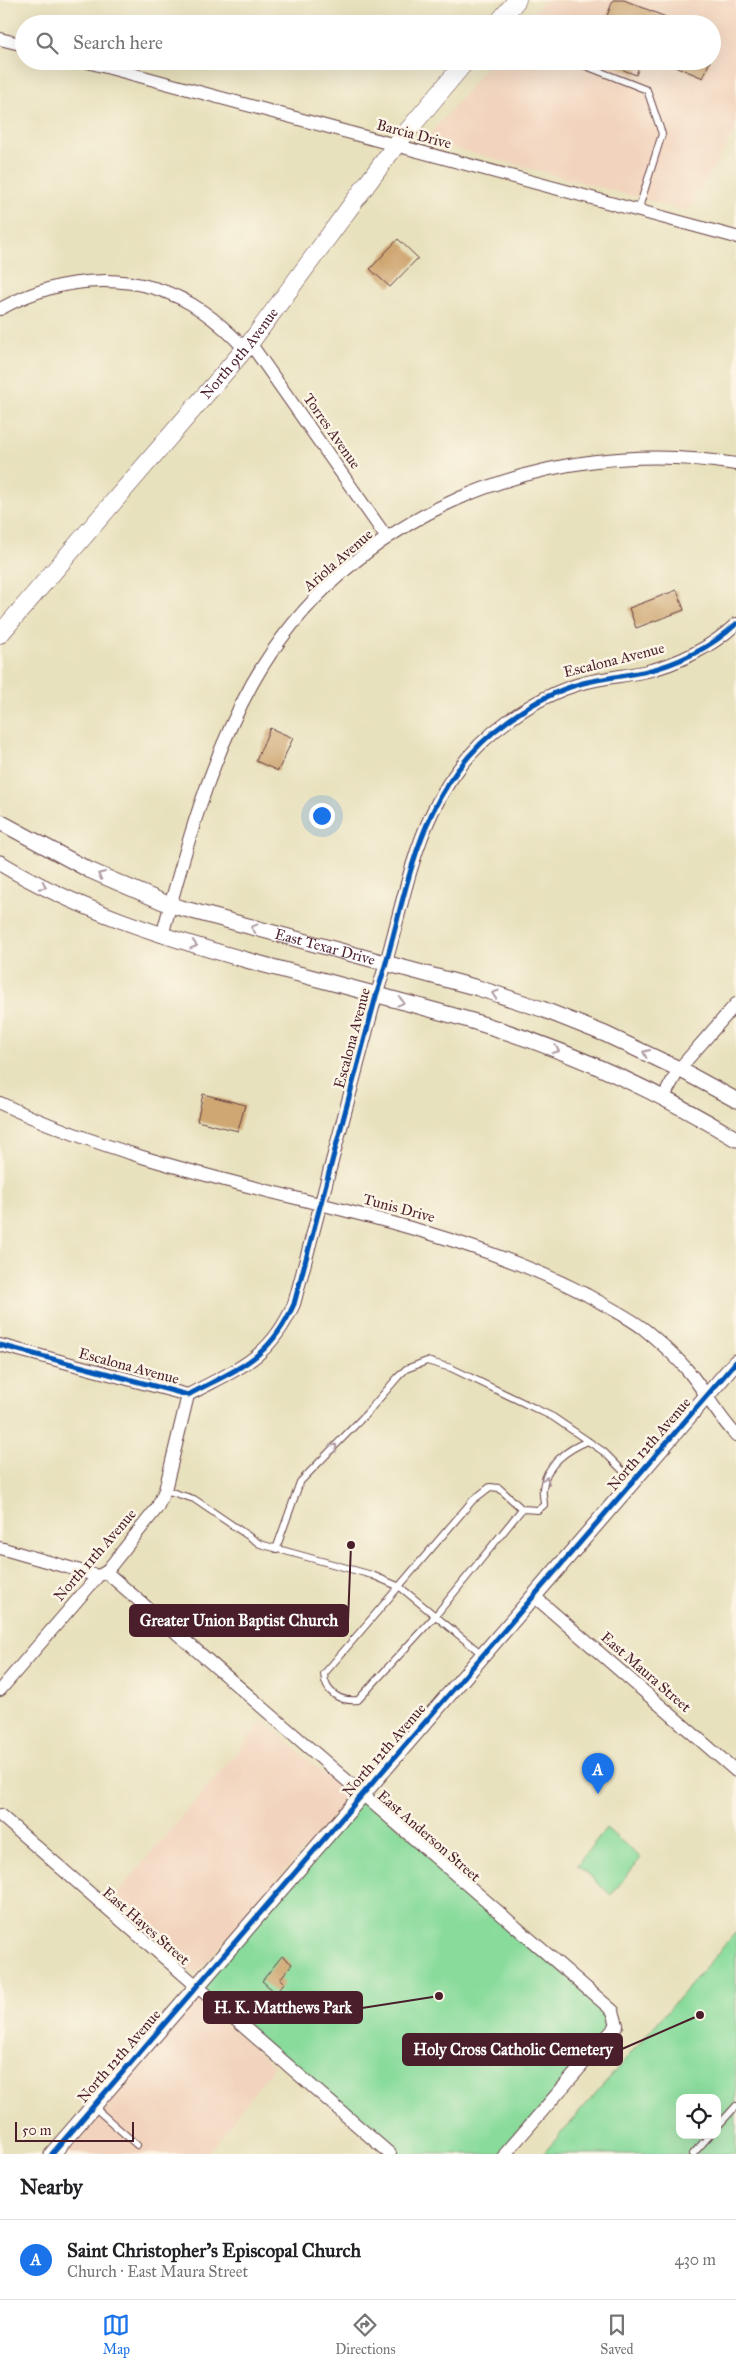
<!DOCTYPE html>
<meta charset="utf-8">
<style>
:root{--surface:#fff;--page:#f6f6f6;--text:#202124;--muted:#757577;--line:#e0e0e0;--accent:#1a73e8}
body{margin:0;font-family:"IM FELL Great Primer",serif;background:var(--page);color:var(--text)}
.controls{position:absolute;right:15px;bottom:15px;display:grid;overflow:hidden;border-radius:10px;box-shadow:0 5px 20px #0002}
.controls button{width:45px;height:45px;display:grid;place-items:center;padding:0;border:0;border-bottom:1px solid var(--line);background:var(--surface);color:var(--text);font:25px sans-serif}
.scale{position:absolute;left:15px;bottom:12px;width:119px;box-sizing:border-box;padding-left:5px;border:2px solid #4a1f2b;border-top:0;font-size:14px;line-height:18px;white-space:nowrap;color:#4a1f2b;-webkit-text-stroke:4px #fcf5e5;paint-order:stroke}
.you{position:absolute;left:321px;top:815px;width:18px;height:18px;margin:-12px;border:4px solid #fff;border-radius:50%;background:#1a73e8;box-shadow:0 0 0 8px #1a73e833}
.badge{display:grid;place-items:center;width:32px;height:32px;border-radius:50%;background:var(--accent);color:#fff;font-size:16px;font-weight:700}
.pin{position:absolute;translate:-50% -41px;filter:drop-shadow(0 1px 2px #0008)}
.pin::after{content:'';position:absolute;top:26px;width:18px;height:15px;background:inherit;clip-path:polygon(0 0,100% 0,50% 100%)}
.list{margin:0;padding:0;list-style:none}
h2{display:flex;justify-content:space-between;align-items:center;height:65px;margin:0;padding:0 20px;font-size:21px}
h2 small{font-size:16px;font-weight:400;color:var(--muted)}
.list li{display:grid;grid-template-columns:32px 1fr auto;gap:15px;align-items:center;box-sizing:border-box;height:80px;padding:0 20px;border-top:1px solid var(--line)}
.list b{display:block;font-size:19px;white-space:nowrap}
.list p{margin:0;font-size:16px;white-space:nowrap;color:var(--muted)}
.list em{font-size:16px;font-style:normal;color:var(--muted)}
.icon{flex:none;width:28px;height:28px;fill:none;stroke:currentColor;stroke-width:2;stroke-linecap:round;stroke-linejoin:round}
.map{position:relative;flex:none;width:736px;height:2154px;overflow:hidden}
.search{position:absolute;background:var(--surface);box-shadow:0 5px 20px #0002;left:15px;right:15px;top:15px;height:55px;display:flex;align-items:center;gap:12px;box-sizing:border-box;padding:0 18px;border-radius:28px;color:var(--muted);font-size:19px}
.sheet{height:145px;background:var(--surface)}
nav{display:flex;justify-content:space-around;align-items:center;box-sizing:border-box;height:70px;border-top:1px solid var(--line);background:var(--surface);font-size:14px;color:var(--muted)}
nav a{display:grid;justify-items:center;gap:2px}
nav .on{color:var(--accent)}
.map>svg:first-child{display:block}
</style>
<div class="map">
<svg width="736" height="2154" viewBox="0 0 736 2154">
<rect width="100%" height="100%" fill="#fcf5e5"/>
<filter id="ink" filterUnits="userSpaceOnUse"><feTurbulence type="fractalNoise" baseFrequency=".02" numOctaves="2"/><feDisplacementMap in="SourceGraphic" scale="10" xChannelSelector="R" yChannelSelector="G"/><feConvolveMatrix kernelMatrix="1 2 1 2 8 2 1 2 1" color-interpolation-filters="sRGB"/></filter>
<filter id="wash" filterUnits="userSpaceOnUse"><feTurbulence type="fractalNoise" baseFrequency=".0096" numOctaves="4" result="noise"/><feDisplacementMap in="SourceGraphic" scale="20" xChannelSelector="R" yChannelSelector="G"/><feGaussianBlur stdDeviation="1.12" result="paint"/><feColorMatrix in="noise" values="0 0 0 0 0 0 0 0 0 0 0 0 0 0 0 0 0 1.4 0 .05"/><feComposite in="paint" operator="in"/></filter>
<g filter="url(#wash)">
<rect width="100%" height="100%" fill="#e8e1bd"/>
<path fill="#f2d4be" d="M545 0H736V128L688 211 425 140 492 61H712V24H524Z
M263 1721 350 1796 196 1974 111 1900Z
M196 1999 274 2066 208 2154H62Z"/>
<path fill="#89db9c" stroke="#6a7d64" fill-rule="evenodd" d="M362 1795 616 2019 505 2154H390L196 1986Z
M606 1828 641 1858 611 1895 577 1865Z
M736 1932V2154H543ZM680 2098H717V2135H680Z"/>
<g id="blocks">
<path fill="#cfa773" d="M613 0H624L683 24H604Z
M602 61H641L636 75Z
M663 61H710L703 78Z
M398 239 418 258 390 287 370 269Z
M677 590 684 610 636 628 629 608Z
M270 728 293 738 278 771 256 761Z
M203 1094 245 1105 238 1131 197 1121Z
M282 1956 292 1964 280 1979 284 1983 276 1993 262 1981Z"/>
</g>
</g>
<g filter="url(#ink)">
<use href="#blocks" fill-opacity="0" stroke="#623c41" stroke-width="1"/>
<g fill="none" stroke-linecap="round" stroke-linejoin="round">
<defs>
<path id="service" d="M573 61 647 90 662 134 638 211
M165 1490 194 1499 260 1544 372 1575 400 1587 482 1654
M522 1509 436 1615 358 1700C340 1702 325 1693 324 1674L473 1500 490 1487 499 1488 522 1509 538 1510 544 1505C544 1499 542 1494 543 1488 545 1465 568 1449 588 1441
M276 1549 300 1482 366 1414 398 1377 406 1369 427 1361 451 1368 553 1417 604 1452 633 1481
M94 2107 137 2145
M717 2127 736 2106
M693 2154 710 2135"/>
<path id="minor" d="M0 39 24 45
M84 61 736 237
M0 309C63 274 141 269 202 311 218 322 232 335 245 349
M250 343 387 538
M162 936C185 850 209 762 252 684 348 513 547 433 736 464
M663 1098 679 1069 736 1004
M0 1103C124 1162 260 1187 393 1223 460 1241 525 1263 587 1295 606 1306 627 1316 644 1329 660 1342 676 1356 689 1372 706 1393 718 1416 736 1435
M0 1345 188 1395C238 1368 269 1360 294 1304L376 996C410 893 412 789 509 720 531 704 557 690 583 683 603 678 623 676 643 672 676 665 712 647 736 624
M0 1548 98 1576
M106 1572 613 2011 617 2025 505 2154
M535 1597 736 1771
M0 1690 98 1576 106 1572 157 1508 165 1490 188 1395
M0 1815 390 2154"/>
<g id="tertiary">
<path id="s1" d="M0 822 89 870 170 905 478 988 542 1009 605 1034 679 1069 736 1100"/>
<path d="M0 863C78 910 163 937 250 961 324 981 399 1000 472 1021 564 1048 654 1089 736 1139"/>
<path d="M52 2154 736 1362"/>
</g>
<g id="secondary">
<path d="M497 24 517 0"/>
<path id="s2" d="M0 634 250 343 395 146 466 61"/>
</g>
</defs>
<use href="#service" stroke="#623c41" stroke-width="8"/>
<use href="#minor" stroke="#623c41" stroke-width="14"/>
<use href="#tertiary" stroke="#623c41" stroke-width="17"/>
<use href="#secondary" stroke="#623c41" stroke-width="19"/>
<use href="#service" stroke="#fff" stroke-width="6"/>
<use href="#minor" stroke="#fff" stroke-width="12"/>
<use href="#tertiary" stroke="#fff" stroke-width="15"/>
<use href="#secondary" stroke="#fff" stroke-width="18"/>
<defs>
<path id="cycleway" d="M0 1345 188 1395C238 1368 269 1360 294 1304L376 996C410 893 412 789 509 720 531 704 557 690 583 683 603 678 623 676 643 672 676 665 712 647 736 624
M52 2154 736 1362"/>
</defs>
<use href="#cycleway" stroke="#fcf5e5" stroke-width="8"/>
<use href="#cycleway" stroke="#0057b8" stroke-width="5"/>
</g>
<defs><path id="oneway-chevron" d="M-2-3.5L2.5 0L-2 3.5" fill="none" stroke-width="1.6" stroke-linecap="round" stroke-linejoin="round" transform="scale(1.25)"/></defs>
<g stroke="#ae9aa0">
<use href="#oneway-chevron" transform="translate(101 875) rotate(-157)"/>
<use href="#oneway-chevron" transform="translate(43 886) rotate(27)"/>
<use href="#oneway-chevron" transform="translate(254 928) rotate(-165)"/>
<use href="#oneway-chevron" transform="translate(194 945) rotate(16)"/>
<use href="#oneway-chevron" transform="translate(495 994) rotate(-162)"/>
<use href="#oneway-chevron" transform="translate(401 1002) rotate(15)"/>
<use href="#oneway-chevron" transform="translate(556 1050) rotate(22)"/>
<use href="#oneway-chevron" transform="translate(646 1053) rotate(-155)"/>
<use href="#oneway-chevron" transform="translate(334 1447) rotate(-46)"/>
<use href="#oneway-chevron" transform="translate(546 1480) rotate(-69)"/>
</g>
</g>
<g text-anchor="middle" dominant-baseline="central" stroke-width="5" stroke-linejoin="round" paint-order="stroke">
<g font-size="15" fill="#4a1f2b" stroke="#fcf5e5">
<text transform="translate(414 134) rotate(15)">Barcia Drive</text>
<text stroke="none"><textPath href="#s2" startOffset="369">North 9th Avenue</textPath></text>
<text transform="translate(332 431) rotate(55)">Torres Avenue</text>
<text transform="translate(338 560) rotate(-41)">Ariola Avenue</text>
<text transform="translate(614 660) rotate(-14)">Escalona Avenue</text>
<text stroke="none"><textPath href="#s1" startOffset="350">East Texar Drive</textPath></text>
<text transform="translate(352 1038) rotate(-75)">Escalona Avenue</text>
<text transform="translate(399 1208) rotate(15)">Tunis Drive</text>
<text transform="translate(129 1366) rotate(15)">Escalona Avenue</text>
<text transform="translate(649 1444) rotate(-49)">North 12th Avenue</text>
<text transform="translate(95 1555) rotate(-49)">North 11th Avenue</text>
<text transform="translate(646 1672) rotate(41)">East Maura Street</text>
<text transform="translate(384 1750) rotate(-49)">North 12th Avenue</text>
<text transform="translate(429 1836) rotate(41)">East Anderson Street</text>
<text transform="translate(146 1926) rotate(41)">East Hayes Street</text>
<text transform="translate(119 2056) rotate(-49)">North 12th Avenue</text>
</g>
</g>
<path fill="none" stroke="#4a1f2b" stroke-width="2" d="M351 1545L348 1621M439 1996L362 2008M700 2015L622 2049"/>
<g fill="#4a1f2b" stroke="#fcf5e5" stroke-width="2">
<circle cx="351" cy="1545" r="5"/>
<circle cx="439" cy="1996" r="5"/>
<circle cx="700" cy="2015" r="5"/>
</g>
<g fill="#4a1f2b" stroke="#4a1f2b" stroke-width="2">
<rect x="130" y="1605" width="218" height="31" rx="5"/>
<rect x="204" y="1992" width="158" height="31" rx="5"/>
<rect x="403" y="2034" width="219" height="31" rx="5"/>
</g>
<g font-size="16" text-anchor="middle" font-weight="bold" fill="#fff">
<text x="239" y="1626">Greater Union Baptist Church</text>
<text x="283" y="2013">H. K. Matthews Park</text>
<text x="513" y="2055">Holy Cross Catholic Cemetery</text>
</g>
</svg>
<div class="controls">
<button><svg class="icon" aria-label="locate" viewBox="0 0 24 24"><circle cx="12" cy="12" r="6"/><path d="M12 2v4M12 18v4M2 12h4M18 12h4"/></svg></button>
</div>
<div class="scale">50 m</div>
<div class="you"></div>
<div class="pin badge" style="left:598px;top:1794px">A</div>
<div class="search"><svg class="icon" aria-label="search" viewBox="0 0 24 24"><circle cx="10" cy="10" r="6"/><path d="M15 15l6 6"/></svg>Search here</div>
</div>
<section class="sheet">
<h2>Nearby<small></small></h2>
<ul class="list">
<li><span class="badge">A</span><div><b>Saint Christopher's Episcopal Church</b><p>Church · East Maura Street</p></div><em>430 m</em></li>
</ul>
</section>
<nav>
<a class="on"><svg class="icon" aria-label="map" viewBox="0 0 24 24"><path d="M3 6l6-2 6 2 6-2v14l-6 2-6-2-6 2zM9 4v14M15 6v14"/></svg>Map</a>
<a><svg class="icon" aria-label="directions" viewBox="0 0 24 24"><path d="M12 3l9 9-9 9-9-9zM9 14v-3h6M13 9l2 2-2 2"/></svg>Directions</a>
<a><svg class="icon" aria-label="saved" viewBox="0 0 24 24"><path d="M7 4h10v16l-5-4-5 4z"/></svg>Saved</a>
</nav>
